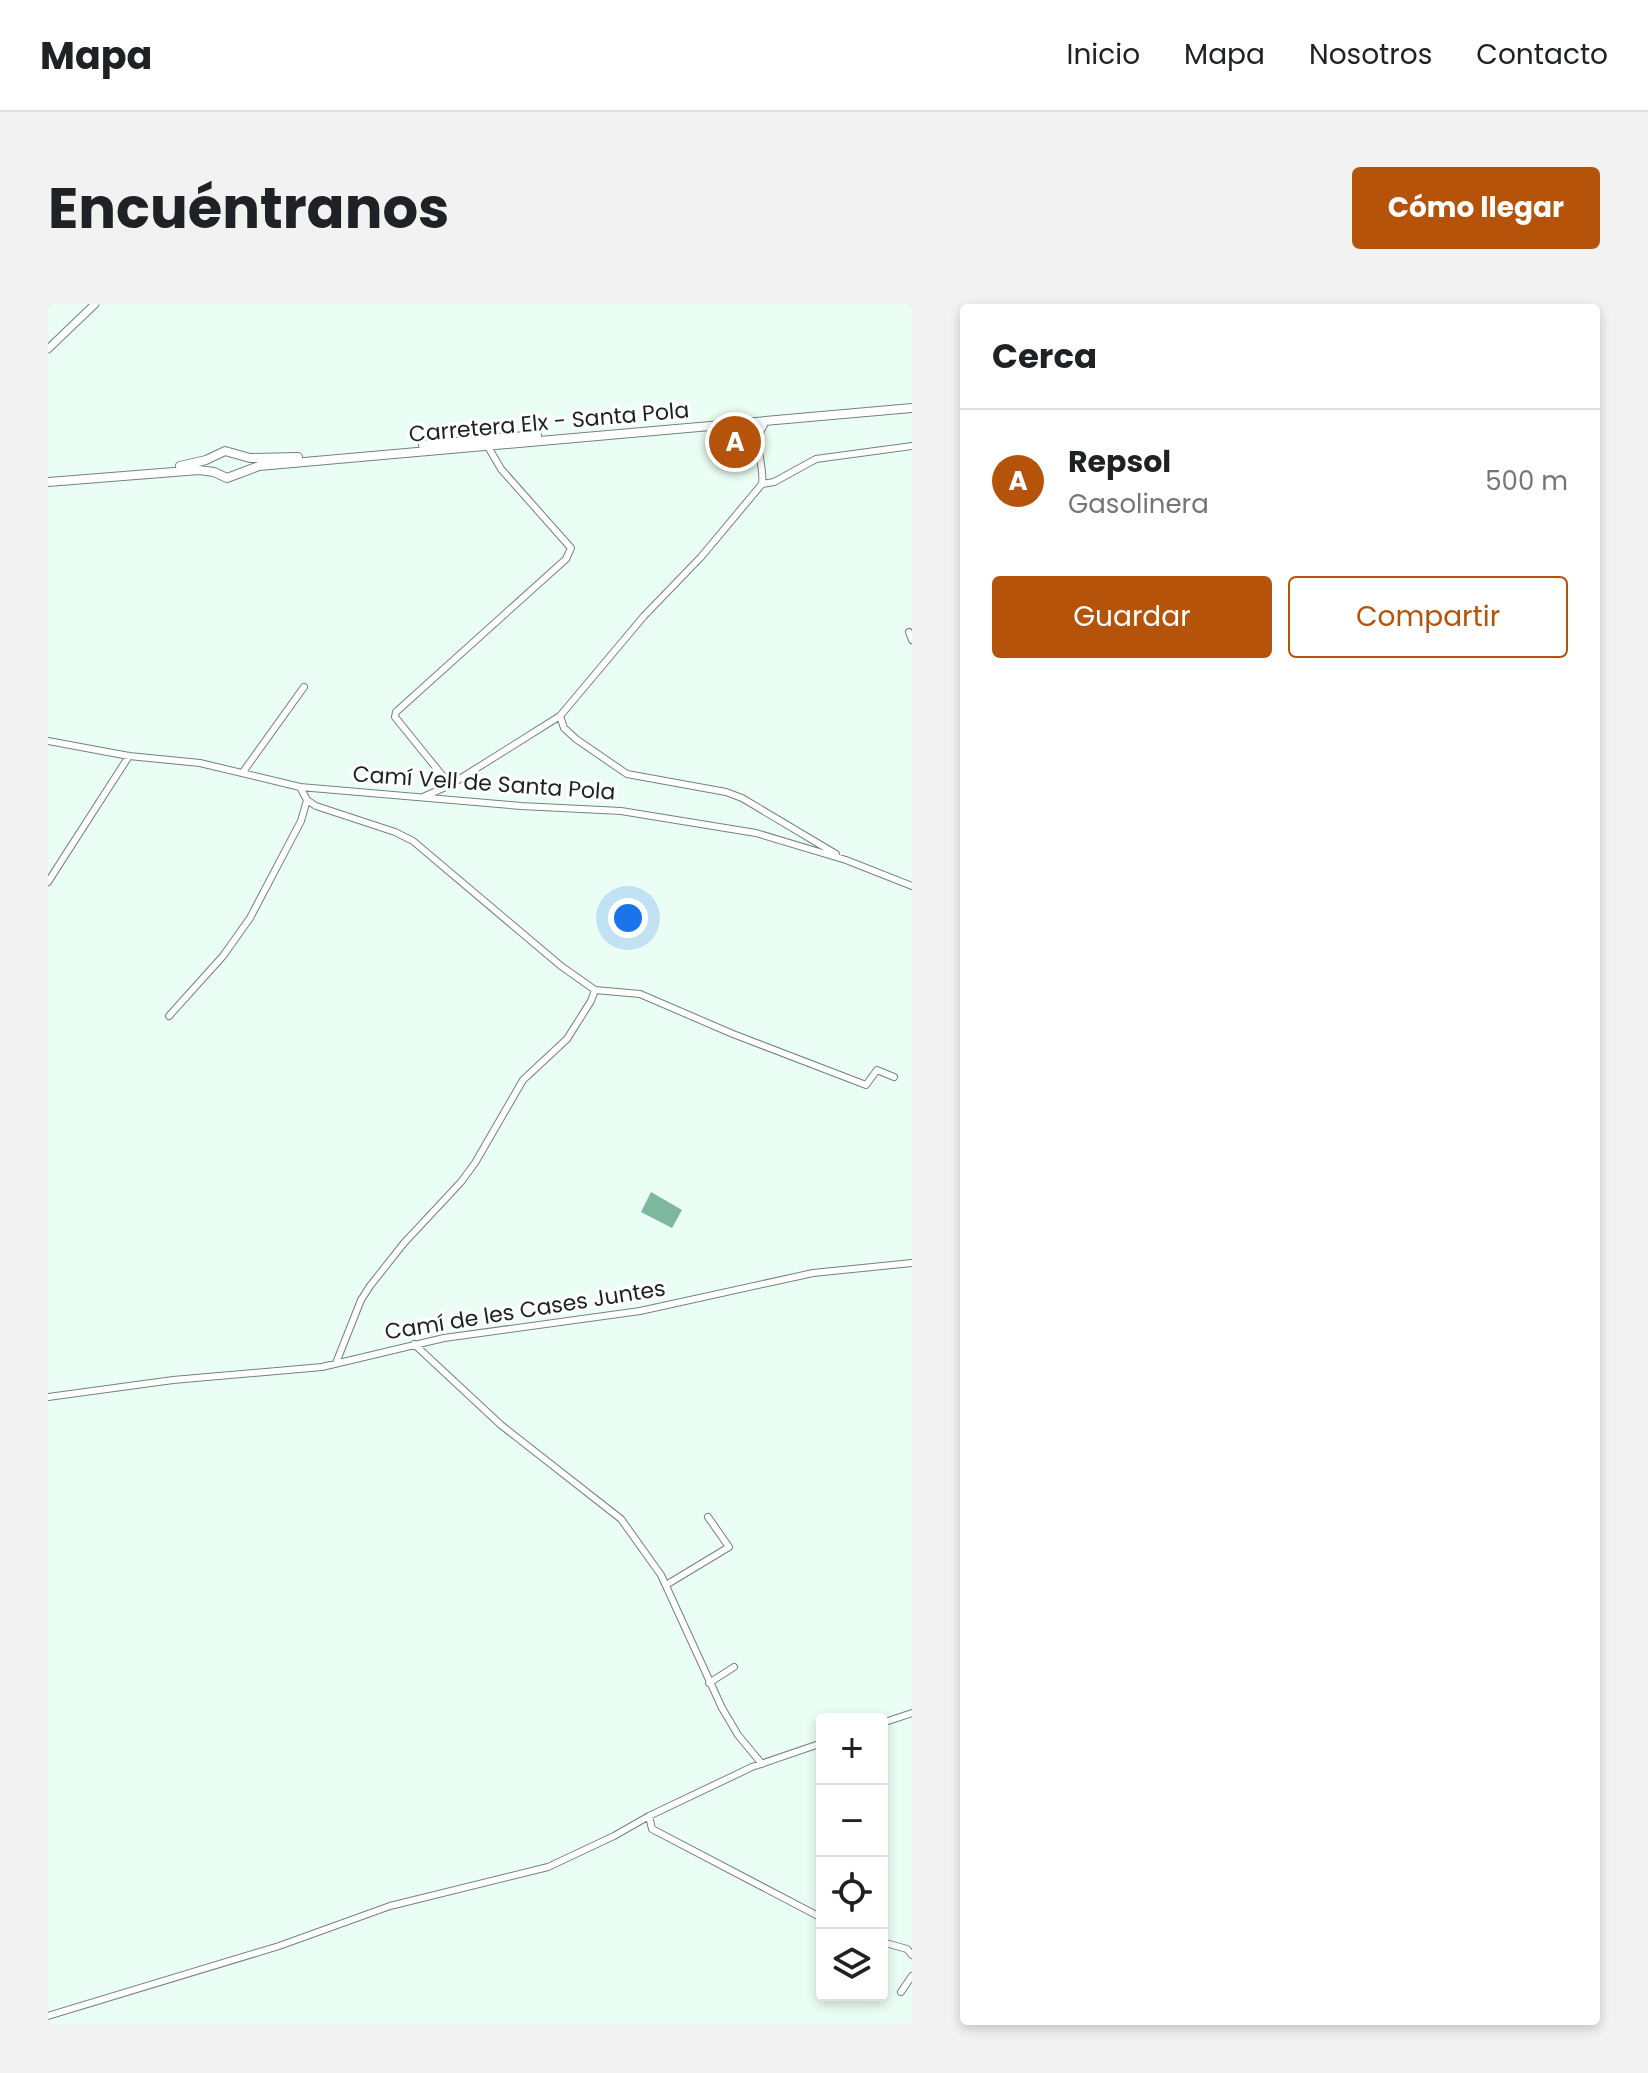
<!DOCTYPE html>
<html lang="es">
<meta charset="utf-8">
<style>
:root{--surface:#fff;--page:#f2f2f2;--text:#202124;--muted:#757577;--line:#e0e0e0;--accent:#b45309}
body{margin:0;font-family:Poppins,sans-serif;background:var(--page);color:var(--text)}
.controls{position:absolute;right:24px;bottom:24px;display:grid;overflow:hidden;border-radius:8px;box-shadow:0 4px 12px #0003}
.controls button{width:72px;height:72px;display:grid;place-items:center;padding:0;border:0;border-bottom:2px solid var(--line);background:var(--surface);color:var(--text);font:40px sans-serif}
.you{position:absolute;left:580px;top:614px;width:28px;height:28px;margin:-20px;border:6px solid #fff;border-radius:50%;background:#1a73e8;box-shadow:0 0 0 12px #1a73e833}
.badge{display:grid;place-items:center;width:52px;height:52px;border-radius:50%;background:var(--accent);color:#fff;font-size:26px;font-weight:700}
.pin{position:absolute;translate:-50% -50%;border:4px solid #fff;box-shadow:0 2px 8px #0006}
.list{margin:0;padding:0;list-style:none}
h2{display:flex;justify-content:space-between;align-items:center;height:104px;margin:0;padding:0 32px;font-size:34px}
h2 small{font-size:26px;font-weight:400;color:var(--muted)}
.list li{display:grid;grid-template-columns:52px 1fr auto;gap:24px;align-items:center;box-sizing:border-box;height:144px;padding:0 32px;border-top:2px solid var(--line)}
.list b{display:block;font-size:30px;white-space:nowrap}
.list p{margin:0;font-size:26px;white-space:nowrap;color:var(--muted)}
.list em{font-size:26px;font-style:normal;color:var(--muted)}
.actions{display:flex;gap:16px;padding:24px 32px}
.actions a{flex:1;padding:18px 0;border:2px solid var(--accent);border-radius:8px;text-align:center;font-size:28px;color:var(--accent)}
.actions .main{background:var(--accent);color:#fff}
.icon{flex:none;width:44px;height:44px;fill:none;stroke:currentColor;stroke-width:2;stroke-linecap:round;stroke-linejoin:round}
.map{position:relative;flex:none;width:864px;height:1721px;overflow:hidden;border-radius:8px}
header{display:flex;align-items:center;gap:48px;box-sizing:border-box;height:112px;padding:0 40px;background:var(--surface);border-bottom:2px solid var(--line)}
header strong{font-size:38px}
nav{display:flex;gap:44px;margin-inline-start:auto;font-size:28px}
.intro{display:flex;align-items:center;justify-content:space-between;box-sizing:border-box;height:192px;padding:0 48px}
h1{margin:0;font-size:56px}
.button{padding:20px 36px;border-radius:8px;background:var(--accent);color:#fff;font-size:28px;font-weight:700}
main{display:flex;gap:48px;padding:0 48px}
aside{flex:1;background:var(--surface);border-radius:8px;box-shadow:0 4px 12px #0003}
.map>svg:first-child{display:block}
</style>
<header>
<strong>Mapa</strong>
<nav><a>Inicio</a><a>Mapa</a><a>Nosotros</a><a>Contacto</a></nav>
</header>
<div class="intro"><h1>Encuéntranos</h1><a class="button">Cómo llegar</a></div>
<main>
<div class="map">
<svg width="864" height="1721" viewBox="0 0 864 1721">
<rect width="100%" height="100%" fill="#ebfef5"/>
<path fill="#7db79e" d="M603 888 634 906 624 924 593 908Z"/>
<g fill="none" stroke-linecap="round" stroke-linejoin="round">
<defs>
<path id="minor" d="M714 180 726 178 768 155 864 142
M861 328 864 336
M512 412 516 424 528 435 579 470 678 488 694 494 788 550
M0 437 81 452 152 459 252 483 473 502 573 507 708 529 798 556 864 582
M195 468 256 383
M402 481 347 413 348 408 518 255 523 244 453 165 439 141
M252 483 259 496 268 502 347 528 365 537 513 662 547 686 592 690 685 730 818 781 829 766 846 773
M375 493 402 481 512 412 596 312 653 253 714 180C717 159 703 141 716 121
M0 578 81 452
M121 712 175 652 202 614 253 517 259 496
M366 1040 453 1121 573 1215 613 1271 674 1404 690 1431 714 1460
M288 1059 313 996 322 982 356 939 413 878 427 859 475 776 519 735 543 697 547 686
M0 1093 125 1076 274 1063 396 1034 592 1007 765 969 864 959
M618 1281 681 1243 660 1213
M661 1379 686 1363
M834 1419 864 1409
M601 1512 604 1525 774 1614
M834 1638 859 1645 864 1651
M853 1688 864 1672
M0 1712 231 1642 342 1602 500 1563 566 1532 601 1512 704 1463 774 1439"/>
<path id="tertiary" d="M0 45 47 0"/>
<path id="secondary" d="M375 141 489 131
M132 162 158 156 177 147 202 154 250 153
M0 178 151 166 166 168 179 174 211 162 864 104"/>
</defs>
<use href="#minor" stroke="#72837b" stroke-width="8"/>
<use href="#tertiary" stroke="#72837b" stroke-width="9"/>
<use href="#secondary" stroke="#72837b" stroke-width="10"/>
<use href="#minor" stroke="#fff" stroke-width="6"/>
<use href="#tertiary" stroke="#fff" stroke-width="7"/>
<use href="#secondary" stroke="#fff" stroke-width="8"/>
</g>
<g text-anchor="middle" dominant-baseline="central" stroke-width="6" stroke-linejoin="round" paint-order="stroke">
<g font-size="22" fill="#1b221f" stroke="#fff">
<text transform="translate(501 118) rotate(-5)">Carretera Elx - Santa Pola</text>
<text transform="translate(436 479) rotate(4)">Camí Vell de Santa Pola</text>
<text transform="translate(477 1006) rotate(-9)">Camí de les Cases Juntes</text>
</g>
</g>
</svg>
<div class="controls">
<button>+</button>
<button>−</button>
<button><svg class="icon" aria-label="locate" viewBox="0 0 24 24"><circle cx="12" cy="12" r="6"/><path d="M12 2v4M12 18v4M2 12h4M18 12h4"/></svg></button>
<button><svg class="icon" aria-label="layers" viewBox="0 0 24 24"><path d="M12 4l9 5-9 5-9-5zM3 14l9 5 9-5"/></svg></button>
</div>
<div class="you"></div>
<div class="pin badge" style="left:687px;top:138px">A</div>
</div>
<aside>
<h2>Cerca<small></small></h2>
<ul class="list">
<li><span class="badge">A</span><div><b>Repsol</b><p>Gasolinera</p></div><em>500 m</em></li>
</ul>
<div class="actions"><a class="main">Guardar</a><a>Compartir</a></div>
</aside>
</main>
